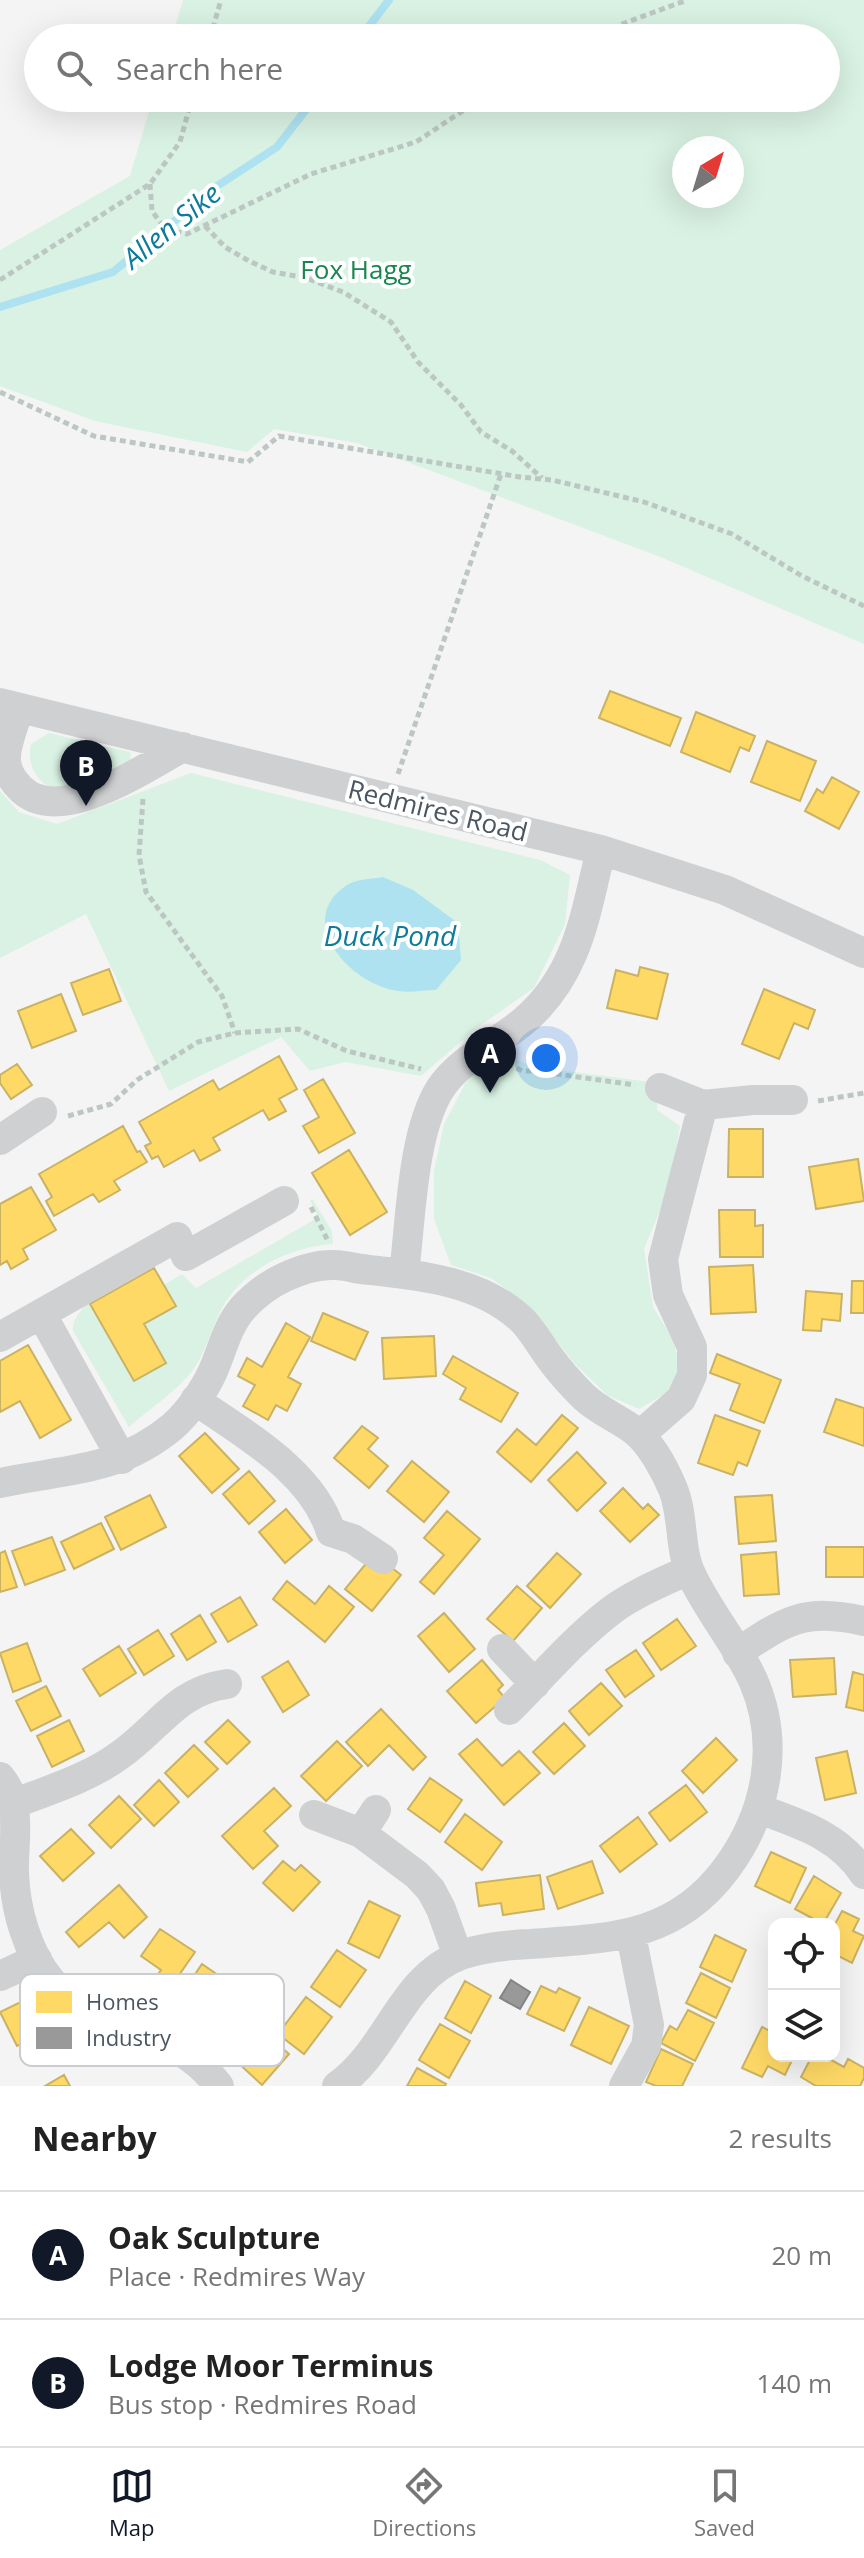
<!DOCTYPE html>
<meta charset="utf-8">
<style>
:root{--surface:#fff;--page:#f6f6f6;--text:#222;--muted:#767676;--line:#e0e0e0;--accent:#111827}
body{margin:0;font-family:"Open Sans",sans-serif;background:var(--page);color:var(--text)}
.controls{position:absolute;right:24px;bottom:24px;display:grid;overflow:hidden;border-radius:16px;box-shadow:0 8px 32px #0002}
.controls button{width:72px;height:72px;display:grid;place-items:center;padding:0;border:0;border-bottom:2px solid var(--line);background:var(--surface);color:var(--text);font:40px sans-serif}
.compass{position:absolute;left:672px;top:136px;width:72px;height:72px;border-radius:50%;background:var(--surface);box-shadow:0 8px 32px #0002;rotate:38deg}
.you{position:absolute;left:546px;top:1058px;width:28px;height:28px;margin:-20px;border:6px solid #fff;border-radius:50%;background:#1a73e8;box-shadow:0 0 0 12px #1a73e833}
.badge{display:grid;place-items:center;width:52px;height:52px;border-radius:50%;background:var(--accent);color:#fff;font-size:26px;font-weight:700}
.pin{position:absolute;translate:-50% -66px;filter:drop-shadow(0 2px 4px #0008)}
.pin::after{content:'';position:absolute;top:42px;width:28px;height:24px;background:inherit;clip-path:polygon(0 0,100% 0,50% 100%)}
.list{margin:0;padding:0;list-style:none}
h2{display:flex;justify-content:space-between;align-items:center;height:104px;margin:0;padding:0 32px;font-size:34px}
h2 small{font-size:26px;font-weight:400;color:var(--muted)}
.list li{display:grid;grid-template-columns:52px 1fr auto;gap:24px;align-items:center;box-sizing:border-box;height:128px;padding:0 32px;border-top:2px solid var(--line)}
.list b{display:block;font-size:30px;white-space:nowrap}
.list p{margin:0;font-size:26px;white-space:nowrap;color:var(--muted)}
.list em{font-size:26px;font-style:normal;color:var(--muted)}
.icon{flex:none;width:44px;height:44px;fill:none;stroke:currentColor;stroke-width:2;stroke-linecap:round;stroke-linejoin:round}
.map{position:relative;flex:none;width:864px;height:2086px;overflow:hidden}
.search{position:absolute;background:var(--surface);box-shadow:0 8px 32px #0002;left:24px;right:24px;top:24px;height:88px;display:flex;align-items:center;gap:20px;box-sizing:border-box;padding:0 28px;border-radius:44px;color:var(--muted);font-size:30px}
.sheet{height:360px;background:var(--surface)}
nav{display:flex;justify-content:space-around;align-items:center;box-sizing:border-box;height:112px;border-top:2px solid var(--line);background:var(--surface);font-size:22px;color:var(--muted)}
nav a{display:grid;justify-items:center;gap:4px}
nav .on{color:var(--accent)}
.map>svg:first-child{display:block}
</style>
<div class="map">
<svg width="864" height="2086" viewBox="0 0 864 2086">
<rect width="100%" height="100%" fill="#f4f4f4"/>
<path fill="#d9f2e3" fill-rule="evenodd" d="M183 0H864V644L658 556 357 443 274 429 247 452 95 421 0 386V250L130 176 153 98H826V38H172ZM684 148H732V196H684Z
M49 733 130 752 131 760 69 787 49 788C34 776 27 763 31 744Z
M191 773 540 860 570 875 565 924 534 988 478 1027 421 1076 345 1062 310 1071 281 1037 169 1091 86 914 0 958V791L19 812 57 824Z
M494 1052 536 1067 658 1083 657 1110 680 1126 669 1189 644 1249 653 1307 674 1341 679 1366 668 1392 639 1409 607 1395 574 1363 529 1306 491 1278 451 1265 434 1219V1171L444 1124 465 1084Z
M310 1200H313L332 1231 333 1244C288 1247 239 1271 219 1314 210 1333 205 1353 193 1370 178 1390 148 1410 129 1427L73 1331C69 1306 130 1273 149 1259L154 1268 90 1305 134 1381 166 1363 144 1324 164 1285 182 1274 196 1288 312 1221 317 1215Z"/>
<path fill="#aee2f0" d="M383 877 413 890 458 923 461 960 436 990C424 990 410 993 399 991 352 986 292 921 347 885 356 879 373 879 383 877Z"/>
<path fill="#ffd966" stroke="#c9b264" stroke-width="2" d="M610 691 681 718 670 746 599 718Z
M696 712 755 736 749 751 740 747 730 772 681 752Z
M767 741 816 761 800 801 751 782Z
M832 777 859 792 839 829 805 811 817 789 823 793Z
M640 967 668 974 657 1019 607 1008 616 970 638 976Z
M109 969 121 1001 83 1015 71 983Z
M764 989 815 1010 808 1029 794 1023 779 1059 742 1044Z
M61 994 76 1031 32 1048 18 1011Z
M279 1056 297 1089 279 1099 286 1111 269 1120 263 1110 213 1138 220 1150 200 1161 194 1150 164 1167 158 1156 152 1159 145 1146 151 1143 139 1122 213 1080 219 1090Z
M17 1064 32 1085 11 1099 0 1083V1075Z
M323 1079 355 1133 319 1153 303 1126 319 1117 304 1090Z
M123 1126 137 1152 140 1151 147 1162 114 1181 120 1190 99 1202 93 1194 54 1216 46 1201 52 1197 39 1174Z
M729 1129H763V1177H728Z
M349 1150 387 1212 350 1235 312 1173Z
M858 1159 864 1201 816 1209 809 1167Z
M31 1187 56 1230 23 1249 28 1259 11 1269 7 1261 0 1265V1204Z
M719 1210H755V1226L763 1225V1257H720Z
M753 1265 756 1312 711 1314 709 1267Z
M154 1268 176 1306 144 1324 166 1363 134 1381 90 1304Z
M852 1281H864V1313H851Z
M806 1291 842 1294 840 1321 822 1319 821 1331 803 1330Z
M323 1313 368 1332 355 1360 311 1341Z
M286 1323 310 1337 288 1377 301 1384 287 1411 276 1405 268 1420 243 1406 255 1385 238 1376 247 1358 262 1367Z
M434 1336 436 1376 384 1379 382 1338Z
M28 1345 71 1420 40 1438 20 1401 0 1412V1361Z
M717 1354 781 1380 764 1423 730 1410 740 1384 710 1373Z
M453 1356 518 1393 501 1422 460 1399 466 1388 443 1374Z
M836 1399 864 1408V1446L824 1432Z
M562 1415 578 1428 531 1482 497 1452 517 1429 536 1445Z
M715 1415 760 1431 747 1466 738 1462 733 1475 698 1463Z
M362 1426 378 1438 368 1449 388 1466 369 1488 334 1458Z
M205 1433 239 1469 212 1493 179 1456Z
M577 1452 606 1483 577 1511 548 1480Z
M412 1461 449 1492 424 1522 387 1491Z
M249 1471 275 1501 249 1524 223 1494Z
M623 1488 643 1509 648 1504 659 1515 630 1542 600 1511Z
M150 1495 166 1527 121 1550 105 1517Z
M772 1495 776 1541 739 1544 735 1497Z
M286 1509 312 1540 285 1563 259 1532Z
M447 1511 480 1539 434 1594 420 1582 444 1555 424 1538Z
M101 1523 114 1549 74 1569 61 1542Z
M52 1537 65 1570 25 1585 12 1551Z
M826 1547H864V1577H826Z
M5 1551 17 1587 0 1592V1553Z
M776 1552 779 1594 744 1596 741 1555Z
M557 1553 581 1574 550 1608 527 1586Z
M374 1554 401 1575 372 1611 345 1589Z
M287 1581 315 1604 329 1586 354 1607 325 1642 273 1599Z
M517 1586 542 1608 513 1641 487 1619Z
M240 1597 257 1625 228 1642 211 1614Z
M444 1613 475 1649 449 1672 418 1636Z
M200 1615 216 1642 187 1660 171 1634Z
M677 1619 696 1646 661 1670 643 1643Z
M158 1630 174 1656 144 1675 128 1649Z
M27 1643 41 1681 13 1692 0 1653Z
M119 1646 136 1673 100 1696 83 1669Z
M636 1650 654 1676 625 1697 606 1670Z
M834 1658 836 1694 793 1697 790 1660Z
M482 1660 503 1685 498 1690 505 1698 476 1723 447 1691Z
M288 1661 309 1695 283 1712 262 1677Z
M853 1672 864 1675V1711L846 1707Z
M601 1683 622 1706 589 1735 569 1711Z
M46 1686 61 1716 31 1731 16 1701Z
M381 1709 426 1757 413 1770 389 1745 368 1766 346 1742Z
M69 1720 84 1751 52 1767 37 1736Z
M228 1720 250 1742 227 1764 205 1742Z
M564 1723 585 1746 554 1774 533 1752Z
M716 1738 737 1760 703 1793 682 1771Z
M477 1739 502 1766 519 1751 540 1773 504 1805 459 1754Z
M337 1741 362 1766 326 1801 301 1776Z
M194 1745 218 1769 188 1797 165 1773Z
M847 1751 856 1793 825 1800 816 1758Z
M430 1778 462 1800 440 1832 408 1809Z
M159 1780 179 1802 154 1826 134 1805Z
M686 1785 707 1812 670 1841 649 1813Z
M274 1788 291 1806 264 1831 278 1846 253 1869 222 1836Z
M119 1796 141 1819 111 1848 89 1825Z
M465 1814 502 1842 482 1870 445 1842Z
M638 1817 657 1844 620 1872 600 1846Z
M71 1829 94 1853 63 1881 40 1856Z
M771 1852 806 1868 790 1903 755 1886Z
M283 1861 295 1871 301 1865 320 1882 293 1911 263 1883Z
M592 1861 603 1893 558 1909 547 1877Z
M540 1875 544 1909 503 1915 501 1903 479 1906 476 1883Z
M814 1876 841 1893 823 1924 795 1909Z
M119 1885 147 1917 124 1938 109 1922 79 1947 66 1932Z
M369 1901 400 1916 379 1958 348 1943Z
M842 1911 859 1919 853 1931 864 1936 852 1963 834 1954V1926Z
M160 1929 195 1952 156 2008 142 1998 161 1970 141 1956Z
M715 1935 746 1950 732 1982 700 1967Z
M337 1950 366 1970 340 2007 311 1987Z
M202 1964 237 1988 216 2019 181 1995Z
M701 1973 730 1988 716 2018 686 2003Z
M465 1981 491 1996 471 2033 445 2018Z
M541 1986 556 1993 559 1988 580 1998 564 2031 527 2014Z
M31 1997 48 2031 17 2046 0 2012Z
M306 1997 332 2017 304 2054 278 2034Z
M589 2007 629 2026 611 2064 571 2045Z
M688 2010 714 2023 695 2061 661 2043 670 2026 677 2030Z
M440 2024 470 2041 449 2078 419 2060Z
M762 2027 774 2033V2056H794L785 2075 768 2066 762 2077 742 2068Z
M264 2032 289 2054 262 2085 237 2062Z
M661 2049 693 2064 682 2086H656L646 2082Z
M812 2056H824L844 2067 848 2059 864 2068V2078L860 2086H816L801 2077Z
M417 2068 446 2084 445 2086H407Z
M64 2075 70 2086H45Z"/>
<path fill="#999" stroke="#818588" stroke-width="2" d="M511 1980 530 1992 520 2009 500 1998Z"/>
<g fill="none" stroke-linecap="round" stroke-linejoin="round">
<path stroke="#aee2f0" stroke-width="8" d="M360 38 389 0
M0 307 113 272 214 188 277 147 315 98"/>
<path stroke="#bcc7c4" stroke-width="5" stroke-dasharray="6 4" stroke-linecap="butt" d="M210 38 221 0
M595 38 622 24 687 0
M150 184 152 211 165 229 187 234 311 174 416 142 482 98
M205 226 225 247 249 261 273 272 306 278 343 292 391 322 418 362 461 405 481 432 512 451 542 478
M0 280 150 184 180 142 192 98
M0 392 94 436 248 462 279 436 520 477 552 480 644 502 732 534 802 576 864 606
M398 774 501 474
M143 799 139 855 146 892 222 996 235 1033
M508 1063 522 1071H535L635 1085
M818 1101 864 1093
M68 1116 111 1104 137 1080 198 1042 235 1033 298 1029 347 1051 421 1069
M311 1207 328 1241"/>
<path stroke="#ced0d2" stroke-width="30" d="M0 703 601 850 725 890 864 953
M19 708C15 723 7 740 6 756 5 768 12 780 20 788 58 828 144 768 183 747
M660 1088 703 1105 753 1100H793
M0 1140 42 1112
M404 1273C411 1219 412 1134 440 1089 460 1058 499 1043 525 1020 578 974 585 915 601 850
M42 1315 122 1459
M0 1337 177 1237 186 1256 284 1201
M195 1400C245 1435 312 1471 331 1532L353 1539 383 1559
M640 1435 681 1399 692 1375V1347L668 1295 663 1259 703 1105
M0 1483C65 1469 118 1472 172 1427 188 1413 204 1391 213 1371 222 1351 227 1326 243 1308 254 1296 270 1284 285 1277 300 1270 318 1264 335 1265 344 1265 353 1268 361 1269 417 1275 482 1280 524 1322 534 1333 541 1346 550 1358 560 1372 572 1385 584 1397 599 1411 619 1419 635 1431 651 1444 665 1470 673 1489 684 1516 679 1549 691 1574 708 1611 736 1643 753 1680 781 1744 767 1814 726 1869 674 1939 608 1938 530 1944 507 1945 483 1947 461 1955 401 1977 388 2051 337 2086
M502 1649 535 1684
M737 1653C786 1620 804 1608 864 1621
M509 1710C543 1676 574 1639 612 1610 635 1593 663 1582 688 1570
M0 1777C23 1804 13 1841 14 1872 15 1909 27 1952 51 1981 68 2000 91 2018 114 2029 123 2033 134 2034 144 2037 178 2047 197 2058 219 2086
M13 1804C49 1790 89 1778 120 1755 159 1728 176 1691 227 1684
M759 1809C799 1824 839 1835 864 1874
M314 1815 361 1833 417 1875 431 1890 441 1909 458 1956
M361 1833 376 1810
M0 1976 37 1959
M624 2086 646 2046 649 2025 631 1935"/>
</g>
<g text-anchor="middle" dominant-baseline="central" stroke-width="8" stroke-linejoin="round" paint-order="stroke">
<g font-size="26" fill="#17864f" stroke="#fff">
<text x="356" y="269">Fox Hagg</text>
</g>
<g font-size="26" fill="#4a5661" stroke="#fff">
<text transform="translate(438 810) rotate(14)">Redmires Road</text>
</g>
<g font-size="28" font-style="italic" fill="#0c7c9b" stroke="#fff">
<text transform="translate(171 225) rotate(-39)">Allen Sike</text>
<text x="390" y="935">Duck Pond</text>
</g>
</g>
<rect x="20" y="1974" width="264" height="92" rx="12" fill="#fff" stroke="#c9ccd0" stroke-width="2"/>
<rect x="36" y="1991" width="36" height="22" fill="#ffd966"/>
<rect x="36" y="2027" width="36" height="22" fill="#999"/>
<g font-size="22" fill="#4a5661">
<text x="86" y="2010">Homes</text>
<text x="86" y="2046">Industry</text>
</g>
</svg>
<div class="controls">
<button><svg class="icon" aria-label="locate" viewBox="0 0 24 24"><circle cx="12" cy="12" r="6"/><path d="M12 2v4M12 18v4M2 12h4M18 12h4"/></svg></button>
<button><svg class="icon" aria-label="layers" viewBox="0 0 24 24"><path d="M12 4l9 5-9 5-9-5zM3 14l9 5 9-5"/></svg></button>
</div>
<svg class="compass" viewBox="-18 -18 36 36"><path d="M0-13l5 13h-10z" fill="#e53935"/><path d="M0 13l5-13h-10z" fill="#767676"/></svg>
<div class="you"></div>
<div class="pin badge" style="left:490px;top:1093px">A</div>
<div class="pin badge" style="left:86px;top:806px">B</div>
<div class="search"><svg class="icon" aria-label="search" viewBox="0 0 24 24"><circle cx="10" cy="10" r="6"/><path d="M15 15l6 6"/></svg>Search here</div>
</div>
<section class="sheet">
<h2>Nearby<small>2 results</small></h2>
<ul class="list">
<li><span class="badge">A</span><div><b>Oak Sculpture</b><p>Place · Redmires Way</p></div><em>20 m</em></li>
<li><span class="badge">B</span><div><b>Lodge Moor Terminus</b><p>Bus stop · Redmires Road</p></div><em>140 m</em></li>
</ul>
</section>
<nav>
<a class="on"><svg class="icon" aria-label="map" viewBox="0 0 24 24"><path d="M3 6l6-2 6 2 6-2v14l-6 2-6-2-6 2zM9 4v14M15 6v14"/></svg>Map</a>
<a><svg class="icon" aria-label="directions" viewBox="0 0 24 24"><path d="M12 3l9 9-9 9-9-9zM9 14v-3h6M13 9l2 2-2 2"/></svg>Directions</a>
<a><svg class="icon" aria-label="saved" viewBox="0 0 24 24"><path d="M7 4h10v16l-5-4-5 4z"/></svg>Saved</a>
</nav>
